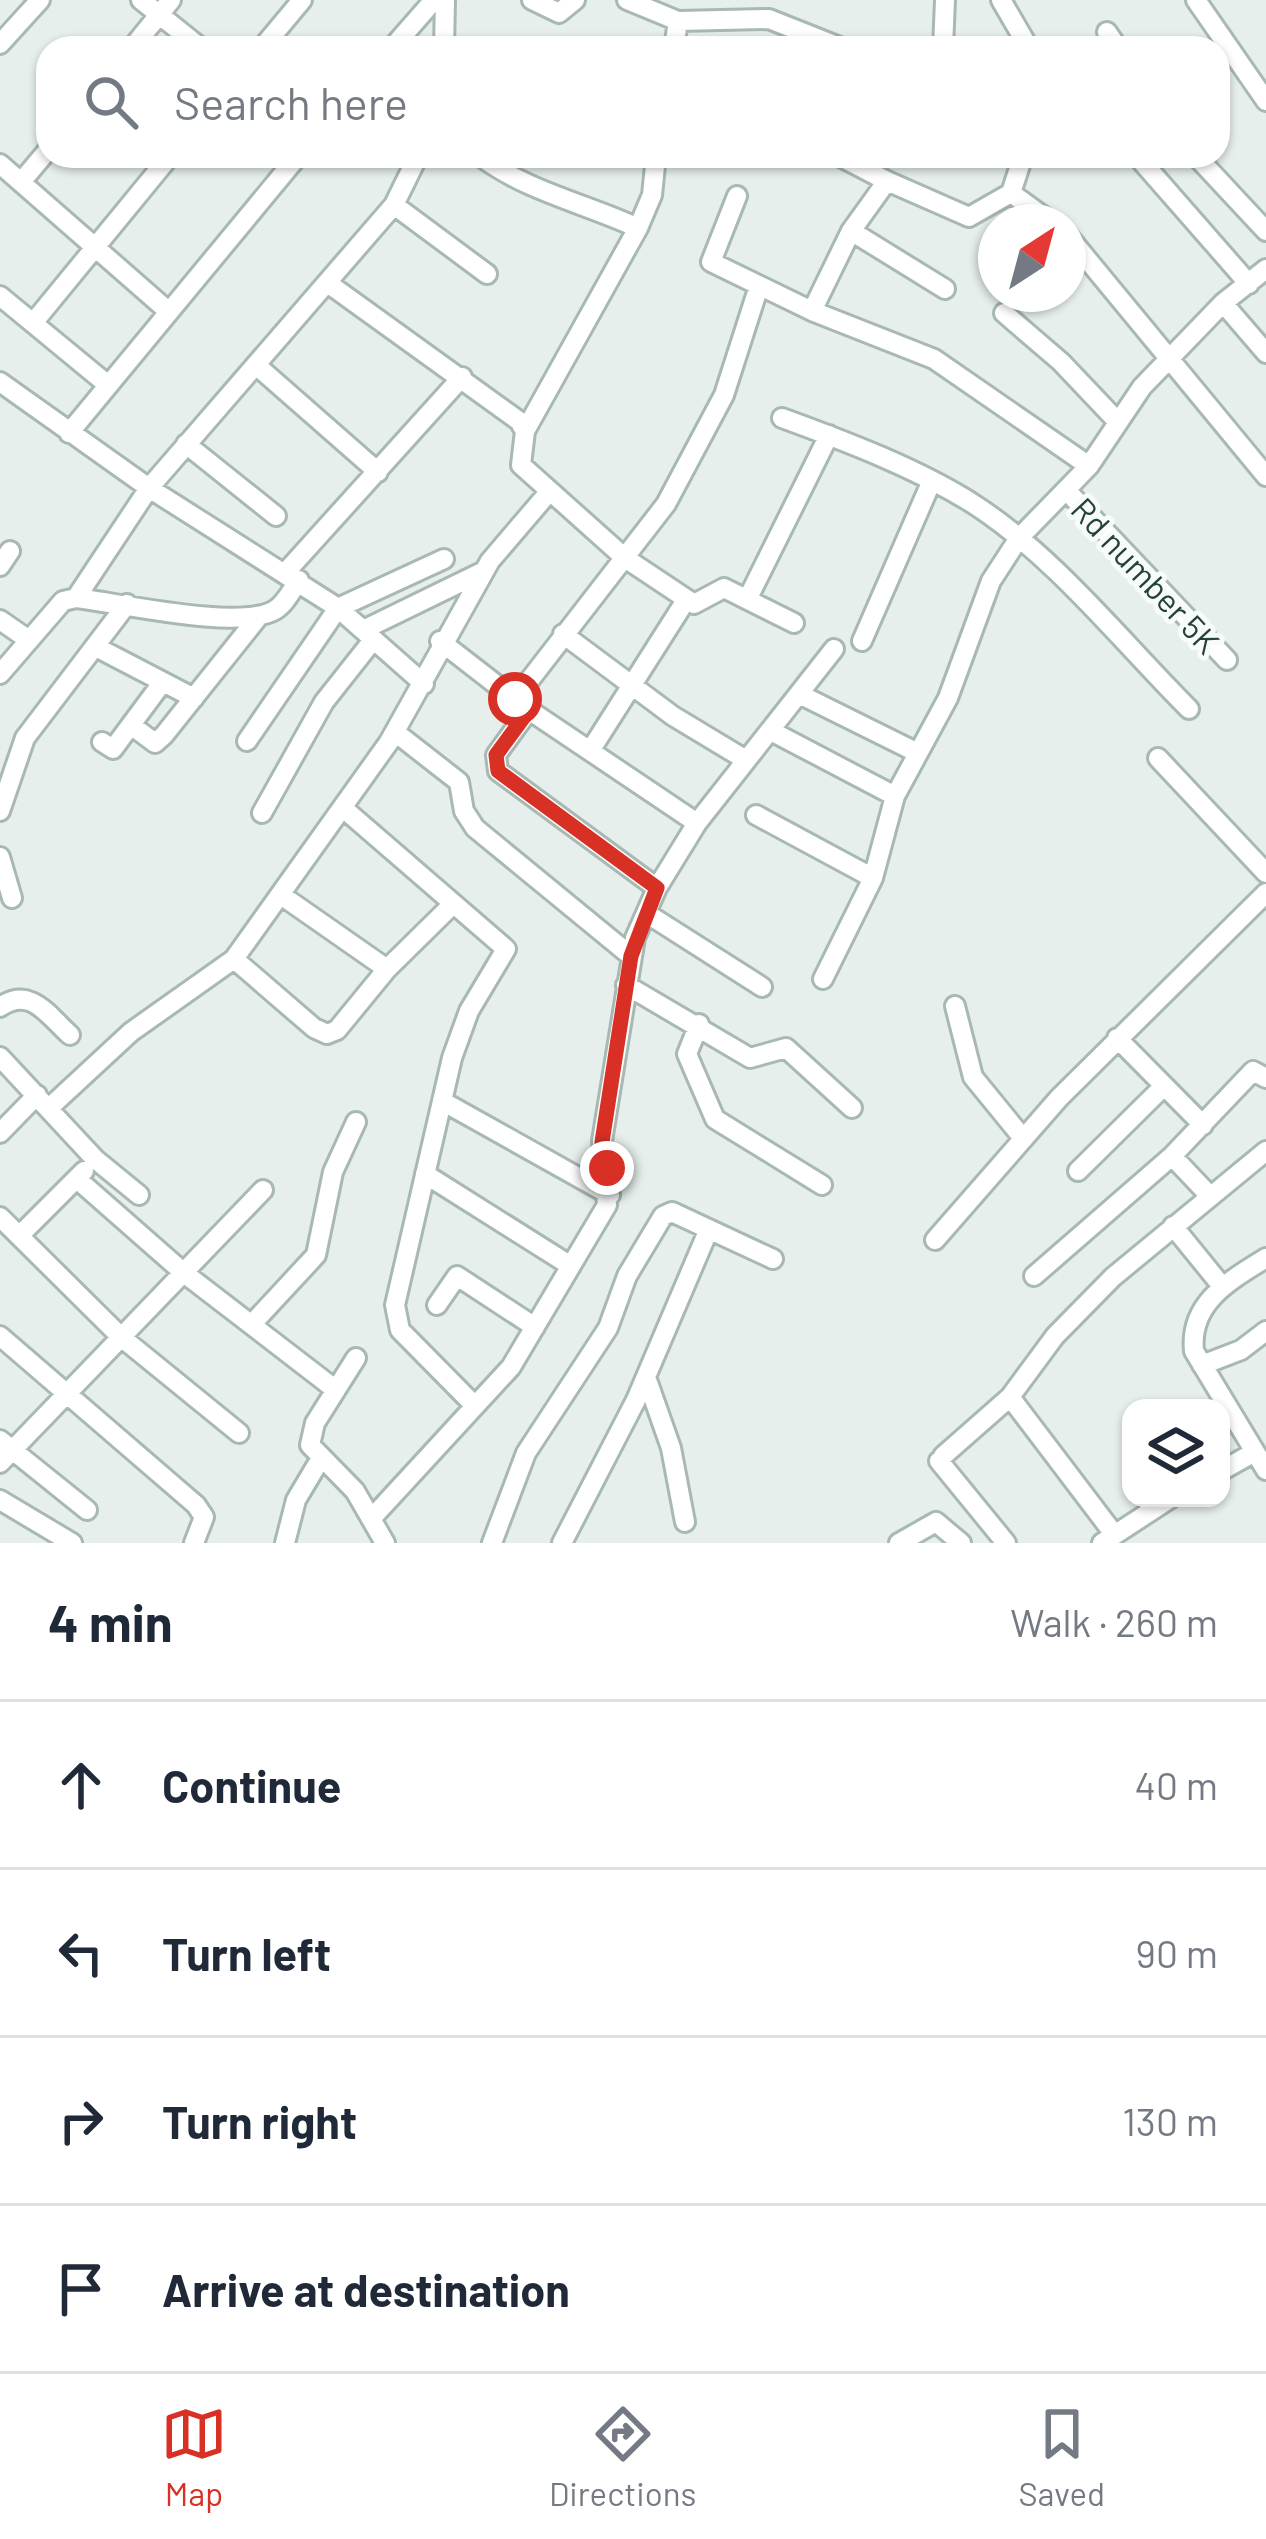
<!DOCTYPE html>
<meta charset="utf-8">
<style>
:root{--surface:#fff;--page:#f6f6f7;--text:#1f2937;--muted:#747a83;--line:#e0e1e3;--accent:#d93025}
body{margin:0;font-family:Barlow,sans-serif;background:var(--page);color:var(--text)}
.controls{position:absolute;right:36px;bottom:36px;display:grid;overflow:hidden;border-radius:24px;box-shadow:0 3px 9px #0004}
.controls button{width:108px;height:108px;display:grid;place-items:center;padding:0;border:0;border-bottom:3px solid var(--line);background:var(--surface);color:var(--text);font:60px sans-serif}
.compass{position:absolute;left:978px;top:204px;width:108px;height:108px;border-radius:50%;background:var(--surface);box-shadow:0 3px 9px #0004;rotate:36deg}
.stop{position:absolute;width:36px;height:36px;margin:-27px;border:9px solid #d93025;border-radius:50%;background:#fff}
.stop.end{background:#d93025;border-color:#fff;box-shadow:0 3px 12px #0008}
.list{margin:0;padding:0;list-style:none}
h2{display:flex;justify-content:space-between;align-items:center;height:156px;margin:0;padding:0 48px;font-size:51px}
h2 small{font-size:39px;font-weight:400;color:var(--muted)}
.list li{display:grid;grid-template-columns:78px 1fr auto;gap:36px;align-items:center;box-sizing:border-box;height:168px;padding:0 48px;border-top:3px solid var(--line)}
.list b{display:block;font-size:45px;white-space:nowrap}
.list em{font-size:39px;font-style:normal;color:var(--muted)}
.icon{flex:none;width:66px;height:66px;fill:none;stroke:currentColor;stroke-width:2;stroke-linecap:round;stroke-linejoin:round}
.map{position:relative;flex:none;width:1266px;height:1543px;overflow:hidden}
.search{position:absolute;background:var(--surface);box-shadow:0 3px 9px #0004;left:36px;right:36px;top:36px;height:132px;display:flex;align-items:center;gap:30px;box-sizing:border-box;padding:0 42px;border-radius:36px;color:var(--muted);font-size:45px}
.sheet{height:828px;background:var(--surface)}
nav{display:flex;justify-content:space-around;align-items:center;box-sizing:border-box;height:168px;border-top:3px solid var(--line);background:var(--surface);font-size:33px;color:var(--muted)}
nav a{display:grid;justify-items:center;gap:6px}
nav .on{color:var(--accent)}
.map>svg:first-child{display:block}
</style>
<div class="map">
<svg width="1266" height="1543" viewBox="0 0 1266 1543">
<rect width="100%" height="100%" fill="#e6efeb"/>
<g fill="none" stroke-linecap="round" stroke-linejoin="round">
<defs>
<path id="minor" d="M141 0 201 48
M532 0 559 13 575 0
M627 0 678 21 769 19 842 48
M1001 0 1029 48
M1196 0 1266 101
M1107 32 1118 48
M0 44 40 0
M132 48 171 0
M262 48 302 0
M392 48 434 0
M444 48 445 0
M674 48 678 21
M943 48 945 0
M480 156C528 192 584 203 638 228
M839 156 887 181
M1137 156 1249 284
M1196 156 1266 231
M0 164 168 311
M21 182 48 150
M1011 193 1023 156
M737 196 711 262 812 311 934 359 1089 466
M394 205 487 274
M851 231 945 289
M1068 236 1266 476
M329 284 519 421 525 431 521 465 625 558 694 604 724 588 794 623
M0 296 108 385
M1223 303 1266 269
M812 311 851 231 887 181 969 217 1011 193 1051 222
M1004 313 1061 362 1117 421
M33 323 170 156
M256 365 378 472
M0 382 149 488 338 608 424 684
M782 418C845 441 919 469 975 505 1056 558 1121 641 1189 709
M525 431 638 228 652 195 656 156
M69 433 298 156
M186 444 276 516
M1066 490 1227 660
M0 566 10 551
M285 573 462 377
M76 598 149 488 394 205 418 156
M748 598 829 435
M0 620 26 638
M363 630 482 572
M563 634 673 716 746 760
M440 641 529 710 697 823
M862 641 930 485
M96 647 194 698
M0 674 63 601 76 598C119 603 240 631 275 610 285 604 292 590 299 580
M801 695 918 753
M515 699 666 504 724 395 759 286
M529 710 496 755 498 771 657 888
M131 725 155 743 164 735 259 616
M771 731 895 796
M395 732 459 782 464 811 475 828 631 956
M247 741 338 608 444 559
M102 742 113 749 162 683
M590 751 686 600
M1158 758 1266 873
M343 808 506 949 469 1011 452 1058 395 1305 400 1330 475 1406
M0 811 25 738 127 604
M262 813 324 702 373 640
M756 815 873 878
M0 857 12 898
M281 895 387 969
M646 913 762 987
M234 959 314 1028 327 1034 337 1030 387 969 451 906
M823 979 873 878 895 796 948 698 991 581 1019 538 1089 466 1142 387 1223 303 1266 353
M626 985 750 1058 786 1048 852 1108
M955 1006 973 1077 1022 1137
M0 1007C30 986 47 1014 70 1035
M699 1024 687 1054 715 1119 822 1185
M1117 1038 1203 1125
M0 1057 95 1159 139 1195
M442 1101 610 1195
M50 1107 131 1032 234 959 389 742 490 561 549 492
M0 1133 37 1095
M1172 1156 1209 1195
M1078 1171 1163 1087
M425 1174 571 1266
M77 1179 184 1273 336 1390
M0 1217 121 1337 239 1433
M1173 1226 1221 1285
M19 1236 84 1171
M935 1240 1059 1098 1266 893
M1266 1258C1229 1281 1189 1303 1194 1351L1266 1470
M1034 1276 1172 1156 1253 1071 1266 1078
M437 1305 457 1276 535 1327
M252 1324 316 1255 333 1172 356 1122
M0 1336 196 1505 204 1517 194 1543
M356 1358 315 1423 310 1445 355 1491 385 1543
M1202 1365 1241 1350 1266 1331
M646 1377 671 1448 685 1522
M1010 1397 1114 1534
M0 1440 87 1510
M943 1456 1010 1397 1055 1336 1113 1277 1266 1151
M939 1461 1006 1543
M0 1463 263 1190
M1221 1471 1253 1453
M0 1500 72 1543
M371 1519 511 1367 607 1205 602 1141 635 938 657 888 697 823 834 649
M285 1543 296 1500 321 1458
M492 1543 526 1453 608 1328 627 1276 663 1216 672 1212 773 1259
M562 1543 636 1400 709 1229
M899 1543 936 1522 961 1543
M1102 1543 1171 1498"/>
</defs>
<use href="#minor" stroke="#a8b8b2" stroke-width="24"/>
<use href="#minor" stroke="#fff" stroke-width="18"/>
</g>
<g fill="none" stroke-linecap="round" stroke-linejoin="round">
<path stroke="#d93025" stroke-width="15" d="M515 699 529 710 496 755 498 771 657 888 631 956 602 1142 607 1168"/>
</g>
<g text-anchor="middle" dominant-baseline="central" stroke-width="10" stroke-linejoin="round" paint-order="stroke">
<g font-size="33" fill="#24423a" stroke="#f7fbf9">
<text transform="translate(1146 575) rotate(47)">Rd number 5K</text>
</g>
</g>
</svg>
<div class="controls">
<button><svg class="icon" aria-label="layers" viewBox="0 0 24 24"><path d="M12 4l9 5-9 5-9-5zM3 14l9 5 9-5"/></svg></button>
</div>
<svg class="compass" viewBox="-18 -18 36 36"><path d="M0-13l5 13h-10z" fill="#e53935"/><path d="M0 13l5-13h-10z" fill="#747a83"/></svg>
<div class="stop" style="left:515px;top:699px"></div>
<div class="stop end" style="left:607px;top:1168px"></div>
<div class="search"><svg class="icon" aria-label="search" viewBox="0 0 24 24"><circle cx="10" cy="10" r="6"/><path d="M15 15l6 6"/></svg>Search here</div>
</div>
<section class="sheet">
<h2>4 min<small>Walk · 260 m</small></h2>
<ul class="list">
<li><svg class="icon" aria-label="ahead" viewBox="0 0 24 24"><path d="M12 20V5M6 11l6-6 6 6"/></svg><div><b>Continue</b></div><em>40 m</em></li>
<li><svg class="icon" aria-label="left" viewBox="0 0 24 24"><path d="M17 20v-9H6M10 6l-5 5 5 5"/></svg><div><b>Turn left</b></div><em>90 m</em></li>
<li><svg class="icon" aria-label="right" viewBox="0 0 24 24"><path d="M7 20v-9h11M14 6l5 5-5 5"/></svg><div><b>Turn right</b></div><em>130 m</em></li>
<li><svg class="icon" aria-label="arrive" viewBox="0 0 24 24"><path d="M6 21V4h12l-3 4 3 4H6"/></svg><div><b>Arrive at destination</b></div></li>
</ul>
</section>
<nav>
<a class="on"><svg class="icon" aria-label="map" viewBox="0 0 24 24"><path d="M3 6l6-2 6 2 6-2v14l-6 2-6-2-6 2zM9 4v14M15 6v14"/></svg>Map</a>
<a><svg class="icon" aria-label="directions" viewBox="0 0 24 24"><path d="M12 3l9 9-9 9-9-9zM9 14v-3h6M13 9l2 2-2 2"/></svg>Directions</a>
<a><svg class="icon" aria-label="saved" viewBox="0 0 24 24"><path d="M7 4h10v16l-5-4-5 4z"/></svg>Saved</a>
</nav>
